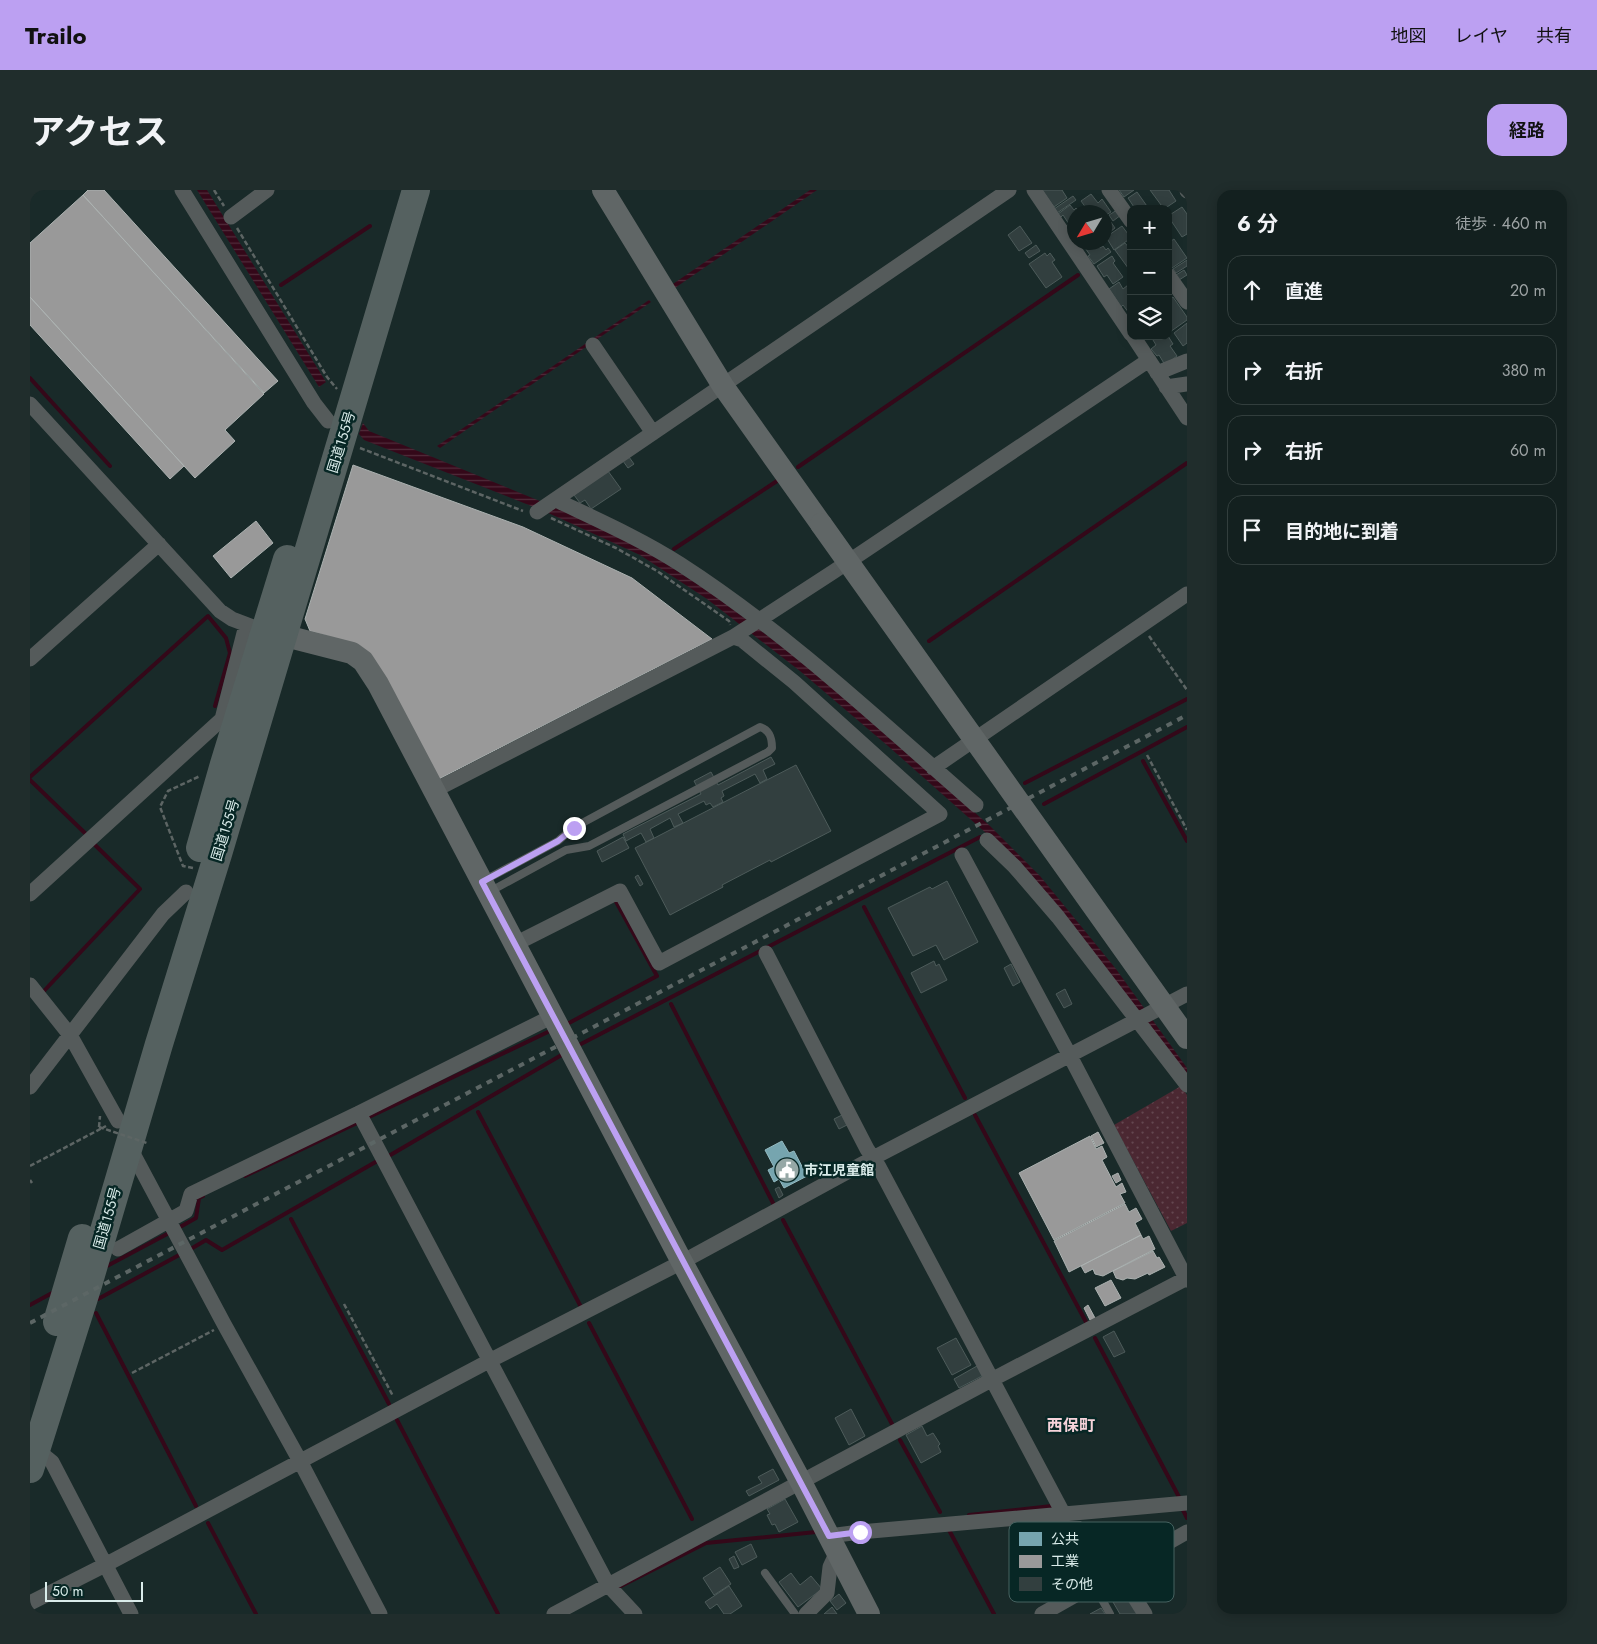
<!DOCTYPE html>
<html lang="ja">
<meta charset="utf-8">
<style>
:root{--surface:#13201f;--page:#202d2c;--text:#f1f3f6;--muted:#9da3a4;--line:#323e3d;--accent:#bca0f2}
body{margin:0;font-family:Jost,"Noto Sans JP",sans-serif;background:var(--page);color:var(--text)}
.controls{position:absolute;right:15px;top:15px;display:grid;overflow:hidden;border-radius:10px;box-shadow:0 2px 12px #0003}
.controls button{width:45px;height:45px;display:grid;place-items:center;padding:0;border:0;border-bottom:1px solid var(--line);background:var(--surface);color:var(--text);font:25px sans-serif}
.compass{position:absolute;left:1037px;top:15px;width:45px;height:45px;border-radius:50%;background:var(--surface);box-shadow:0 2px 12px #0003;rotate:232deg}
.scale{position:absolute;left:15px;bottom:12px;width:98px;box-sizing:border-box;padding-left:5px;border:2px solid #daecea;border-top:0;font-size:14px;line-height:18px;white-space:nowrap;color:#daecea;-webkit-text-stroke:4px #072725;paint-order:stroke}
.stop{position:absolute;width:15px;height:15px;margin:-11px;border:4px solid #bca0f2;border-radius:50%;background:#fff}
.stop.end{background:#bca0f2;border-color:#fff;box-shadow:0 1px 5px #0008}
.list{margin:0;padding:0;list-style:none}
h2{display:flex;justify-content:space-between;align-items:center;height:65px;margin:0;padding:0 20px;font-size:21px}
h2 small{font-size:16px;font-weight:400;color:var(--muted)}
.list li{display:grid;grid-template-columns:32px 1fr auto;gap:15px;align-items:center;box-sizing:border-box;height:70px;margin:0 10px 10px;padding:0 10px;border:1px solid var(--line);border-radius:15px}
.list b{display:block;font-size:19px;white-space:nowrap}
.list em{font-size:16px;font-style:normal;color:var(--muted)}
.icon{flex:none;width:28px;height:28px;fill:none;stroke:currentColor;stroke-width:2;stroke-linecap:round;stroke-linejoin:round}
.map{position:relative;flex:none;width:1157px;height:1424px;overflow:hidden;border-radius:15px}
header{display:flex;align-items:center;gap:30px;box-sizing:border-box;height:70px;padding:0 25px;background:var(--accent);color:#111}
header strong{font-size:24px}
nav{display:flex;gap:28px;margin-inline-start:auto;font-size:18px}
.intro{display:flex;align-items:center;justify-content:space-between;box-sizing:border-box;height:120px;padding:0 30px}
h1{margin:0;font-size:35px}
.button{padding:12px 22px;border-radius:15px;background:var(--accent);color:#111;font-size:18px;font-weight:700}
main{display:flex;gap:30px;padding:0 30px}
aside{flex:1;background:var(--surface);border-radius:15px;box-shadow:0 2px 12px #0003}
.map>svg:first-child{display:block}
</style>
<header>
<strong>Trailo</strong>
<nav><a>地図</a><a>レイヤ</a><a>共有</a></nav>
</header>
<div class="intro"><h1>アクセス</h1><a class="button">経路</a></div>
<main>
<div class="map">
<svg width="1157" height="1424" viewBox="0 0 1157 1424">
<defs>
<pattern id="grass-dots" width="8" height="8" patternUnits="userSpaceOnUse" patternTransform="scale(1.25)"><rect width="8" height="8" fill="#4b2832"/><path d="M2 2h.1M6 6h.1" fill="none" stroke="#644750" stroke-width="1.8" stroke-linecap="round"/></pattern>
<pattern id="water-rules" width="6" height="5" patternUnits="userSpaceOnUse" patternTransform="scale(1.25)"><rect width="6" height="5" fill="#340819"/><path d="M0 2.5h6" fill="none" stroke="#512c3b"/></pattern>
</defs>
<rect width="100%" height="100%" fill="#192a29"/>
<path fill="url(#grass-dots)" d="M1151 896 1157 905V1033L1141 1041 1084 935Z"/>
<path fill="url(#water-rules)" d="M167 0H177L296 192 289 197Z
M780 0H787L642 100 640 96Z
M619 110 621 112 410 258 407 256Z
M333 233 339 241 522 316 606 354 684 405 776 475 959 635 1010 686 1086 779 1157 878V892L974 659 858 556 770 481 677 409 610 365 514 321 334 250 329 244Z"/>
<path fill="#76a5af" stroke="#94bac1" d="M752 951 759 963 764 961 777 986 754 998 749 989 744 992 738 980 744 977 735 960Z"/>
<path fill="#999" stroke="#acb2b1" d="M58 0H74L248 191 234 203 53 5Z
M53 5 234 204 195 240 205 251 165 288 0 107V53Z
M0 107 154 276 140 289 0 135Z
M323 275 493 337 602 388 682 449 407 590 317 452 280 441 275 429Z
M226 331 243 353 201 388 183 366Z
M1068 942 1074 953 1066 957 1061 946Z
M1060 946 1066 959 1072 956 1077 967 1072 970 1086 997 1092 993 1096 1002 1090 1004 1095 1013 1024 1050 989 983Z
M1088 983 1091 990 1086 993 1082 986Z
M1095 1014 1099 1022 1106 1018 1112 1029 1105 1033 1111 1045 1039 1082 1024 1051Z
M1111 1045 1113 1049 1119 1046 1125 1059 1073 1086 1065 1084 1063 1079 1055 1083 1051 1076Z
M1123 1061 1127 1068 1129 1067 1135 1077 1119 1085 1118 1083 1105 1089 1097 1088 1093 1090 1086 1088 1083 1081Z
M1081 1090 1091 1108 1075 1116 1065 1098Z
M1058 1115 1065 1128 1060 1130 1054 1118Z"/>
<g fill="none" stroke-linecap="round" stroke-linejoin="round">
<path stroke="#340819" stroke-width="4" d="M0 4 4 0
M251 95 340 36
M0 188 80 276
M768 277 1048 85
M644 359 747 291
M899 451 1157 273
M1113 571 1157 651
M0 587 178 426 196 448 200 463 185 516
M0 590 58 646
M995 593 1157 509
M1014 614 1157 537
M834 717 935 908
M13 802 110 699 63 653
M641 814 743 1013
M539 833 627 786 584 708
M551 854 950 647
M448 922 551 1117
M945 925 1056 1132
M337 928 522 840
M357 967 535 863
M215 986 327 933
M261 1029 359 1214
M753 1030 862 1234
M150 1037 166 1028 169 1008 173 1006
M159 1060 176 1050 192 1060 349 970
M77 1076 139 1043
M68 1109 151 1064
M0 1115 22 1103
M66 1123 166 1316
M559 1133 662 1329
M1065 1148 1149 1307
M367 1230 468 1424
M870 1250 910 1322
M1151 1316 1157 1328
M939 1325 1022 1316
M178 1333 226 1424
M919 1340 964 1424
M589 1397 676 1353 786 1342"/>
</g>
<path fill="#323f3f" stroke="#4d5b5a" d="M1012 0H1032L1037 8 1024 17Z
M1089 0H1104L1094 7Z
M1120 0H1139L1146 11 1134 19Z
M1107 2 1119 19H1101L1104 17 1098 8Z
M1061 4 1068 13 1072 9 1081 22 1076 25 1085 38 1075 46 1074 22H1059L1051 11Z
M1043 6 1046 10 1027 23 1024 19Z
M1040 15 1044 20 1046 18 1049 22H1044V41L1041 44 1036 36 1039 34 1033 25 1031 27 1028 24Z
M1152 17 1157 24V44L1152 47 1138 26Z
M1087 20 1091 25 1083 31 1079 25Z
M990 36 1002 53 989 61 978 45Z
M1092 36 1101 48 1084 60 1076 47Z
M1144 49 1157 68 1142 78 1138 74V53Z
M1051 52H1067L1070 58 1073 56 1076 60 1078 58 1081 62 1064 74 1058 66 1060 65Z
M1095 53 1101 60V82L1085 60Z
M1006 55 1010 61 999 68 995 63Z
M1015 63 1017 66 1020 63 1025 70 1022 72 1032 87 1016 98 999 74Z
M1082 66 1085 71 1083 73 1093 87 1083 94 1077 85 1074 87 1067 76Z
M1157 70V76L1146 83 1143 79Z
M1154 80 1157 85 1149 90 1146 85Z
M1089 92 1093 99 1098 95 1101 99V121L1099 123 1093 115 1091 117 1079 99Z
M1143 107 1157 127V130L1140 142 1138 139V110Z
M1157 133V153L1153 156 1144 143Z
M1129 146H1138L1143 154 1140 156 1147 166 1135 175 1129 165 1127 166 1121 159 1126 155 1123 150Z
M599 267 604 274 598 278 593 271Z
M578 281 591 299 561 319 555 310 550 313 544 305Z
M741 567 745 574 733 580 737 589 730 593 725 584 692 601 694 606 691 608 693 612 683 617 680 613 676 615 674 611 648 624 653 633 644 637 640 628 620 639 624 648 616 652 611 643 596 651 593 644 671 604 664 591 681 582 688 595Z
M766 575 801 641 741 672 740 670 692 695 693 697 640 725 605 658Z
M593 647 599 658 572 672 567 661Z
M608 685 613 694 610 696 605 687Z
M917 691 948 752 914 770 906 755 883 766 858 718 900 697 902 699Z
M904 771 906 776 909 774 917 790 891 803 881 783Z
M981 774 990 792 983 796 974 778Z
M1035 799 1042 814 1034 818 1026 804Z
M812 925 817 935 809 939 804 929Z
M749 997 753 1005 749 1008 745 999Z
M1084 1141 1095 1162 1084 1167 1073 1147Z
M926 1148 941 1175 922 1185 907 1158Z
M947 1176 952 1186 929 1198 924 1189Z
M821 1219 835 1246 819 1255 805 1228Z
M892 1236 897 1246 903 1243 910 1254 908 1256 911 1262 891 1273 876 1245Z
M743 1279 749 1290 719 1306 716 1301 732 1293 728 1287Z
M755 1309 768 1332 749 1342 745 1334 742 1335 737 1325 740 1324 737 1319Z
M721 1354 727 1367 712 1375 705 1362Z
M704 1366 709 1377 704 1379 699 1369Z
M690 1377 701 1394 684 1405 673 1388Z
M761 1383 770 1395 781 1386 792 1399 768 1417 749 1392Z
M699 1396 712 1416 700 1424H694L687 1414 680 1419 675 1412Z
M1092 1400 1108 1424H1090L1083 1412 1089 1408 1087 1404Z
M809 1404 816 1413 807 1420 800 1411Z
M802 1417 807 1424H794Z
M1071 1418 1075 1424H1060Z"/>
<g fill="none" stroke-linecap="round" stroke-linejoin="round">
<path stroke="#5d6564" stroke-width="2.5" stroke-dasharray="5 2.5" stroke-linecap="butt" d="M184 0 194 16
M207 38 297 187 307 199
M330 258 493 321
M521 328 586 358 627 381 699 431 700 435
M1119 446 1157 500
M1117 565 1157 640
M163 678 153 676 130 617 138 601 170 586
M69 937 70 926
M0 976 76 936
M0 990 2 993
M314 1114 363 1206
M102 1183 184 1140"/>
<path stroke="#555b5b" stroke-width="8" d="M453 691 528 651 543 638 730 537C740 540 742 548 742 558L738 562 559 656 536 660 459 702
M735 1383 765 1424
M1064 1395 1080 1424"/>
<path stroke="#555b5b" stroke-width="15" d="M152 0 284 213 298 231
M1004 0 1101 144
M1079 0 1101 31
M1157 0V1
M201 27 237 0
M1138 85 1157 112
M1103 146 1157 228
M563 155 623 243
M1127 183 1157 171
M1136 197 1157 194
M0 214 190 421 202 429 223 437
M526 310C568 330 611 349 650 374 757 443 850 531 946 615
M507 322 979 0
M0 469 129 354
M903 578 1157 404
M403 601 703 447 803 382 1119 170
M957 650 984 676 1028 727 1157 895
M932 665 1039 864 1157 1090
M0 704 192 529 216 435
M485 754 590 701 629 773 910 624 764 492 712 450 703 447
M736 763 837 959 849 977 1033 1323 1088 1381 1115 1424
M0 795 40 845 88 931
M0 897 133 724 156 702
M329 923 578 1395 605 1424
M99 956 194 1134 270 1271 350 1424
M88 1059 156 1021 161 1004 329 923 523 826
M6 1259 22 1272 101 1424
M799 1346 830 1342 1157 1313
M0 1413 75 1375 459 1171 652 1072 843 968 1157 804
M524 1424 967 1187 1157 1088
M776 1424 797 1403 800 1377 807 1362
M1012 1424 1157 1342"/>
<path stroke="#606666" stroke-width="22" d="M573 0 693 196 791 334
M236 441 322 463 333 471 348 494 652 1072 771 1292 839 1424"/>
<path stroke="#556160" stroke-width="28" d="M170 658 194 574 257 369
M27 1132 52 1048
M0 1279 58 1095 129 854 188 664 386 0"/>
<path stroke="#5c6665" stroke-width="4" stroke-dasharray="6 6" stroke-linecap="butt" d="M0 1133 1157 525"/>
<path stroke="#5d6564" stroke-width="2.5" stroke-dasharray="5 2.5" stroke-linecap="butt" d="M69 937 117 953"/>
<path stroke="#606666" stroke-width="22" d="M791 334 1157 848"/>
</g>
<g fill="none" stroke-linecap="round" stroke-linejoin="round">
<path stroke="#bca0f2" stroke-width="6" d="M544 638 528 651 452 692 799 1346 830 1342"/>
</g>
<defs>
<symbol id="civic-disc" viewBox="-11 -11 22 22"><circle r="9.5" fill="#96a8a6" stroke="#072725"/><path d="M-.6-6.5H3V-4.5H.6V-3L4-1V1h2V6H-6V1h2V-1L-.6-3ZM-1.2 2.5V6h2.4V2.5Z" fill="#fff"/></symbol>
</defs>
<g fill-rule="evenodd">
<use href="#civic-disc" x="743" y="966" width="28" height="28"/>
</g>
<g text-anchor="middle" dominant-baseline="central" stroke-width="5" stroke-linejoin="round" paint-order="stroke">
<g font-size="14" fill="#daecea" stroke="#072725">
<text transform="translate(311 252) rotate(-73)">国道155号</text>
<text transform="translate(195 640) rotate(-73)">国道155号</text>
<text transform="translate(77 1028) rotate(-74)">国道155号</text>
</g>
<g font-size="14" font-weight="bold" fill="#daecea" stroke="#072725" text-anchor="start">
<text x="774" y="980">市江児童館</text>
</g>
<g font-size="16" font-weight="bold" fill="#f6d3da" stroke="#072725">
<text x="1041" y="1235">西保町</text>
</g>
</g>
<rect x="979" y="1332" width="165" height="80" rx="8" fill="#072725" stroke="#466260" stroke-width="1"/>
<rect x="989" y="1342" width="23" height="14" fill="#76a5af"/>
<rect x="989" y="1365" width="23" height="13" fill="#999"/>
<rect x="989" y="1387" width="23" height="14" fill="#323f3f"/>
<g font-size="14" fill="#daecea">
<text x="1021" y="1354">公共</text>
<text x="1021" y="1376">工業</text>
<text x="1021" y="1399">その他</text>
</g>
</svg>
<div class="controls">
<button>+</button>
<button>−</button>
<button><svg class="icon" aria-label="layers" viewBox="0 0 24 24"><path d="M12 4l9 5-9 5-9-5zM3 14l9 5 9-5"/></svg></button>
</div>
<svg class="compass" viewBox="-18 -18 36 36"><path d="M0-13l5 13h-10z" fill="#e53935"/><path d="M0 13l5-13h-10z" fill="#9da3a4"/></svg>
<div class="scale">50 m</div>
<div class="stop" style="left:830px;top:1342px"></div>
<div class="stop end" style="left:544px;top:638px"></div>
</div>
<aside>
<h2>6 分<small>徒歩 · 460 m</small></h2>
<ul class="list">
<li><svg class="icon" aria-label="ahead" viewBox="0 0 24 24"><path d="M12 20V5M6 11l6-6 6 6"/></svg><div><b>直進</b></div><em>20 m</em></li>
<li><svg class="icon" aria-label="right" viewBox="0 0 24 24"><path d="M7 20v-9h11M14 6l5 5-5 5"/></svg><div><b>右折</b></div><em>380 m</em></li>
<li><svg class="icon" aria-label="right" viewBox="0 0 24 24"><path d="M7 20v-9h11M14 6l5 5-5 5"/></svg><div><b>右折</b></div><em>60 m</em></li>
<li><svg class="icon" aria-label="arrive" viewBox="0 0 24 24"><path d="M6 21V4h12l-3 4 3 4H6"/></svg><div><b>目的地に到着</b></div></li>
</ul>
</aside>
</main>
